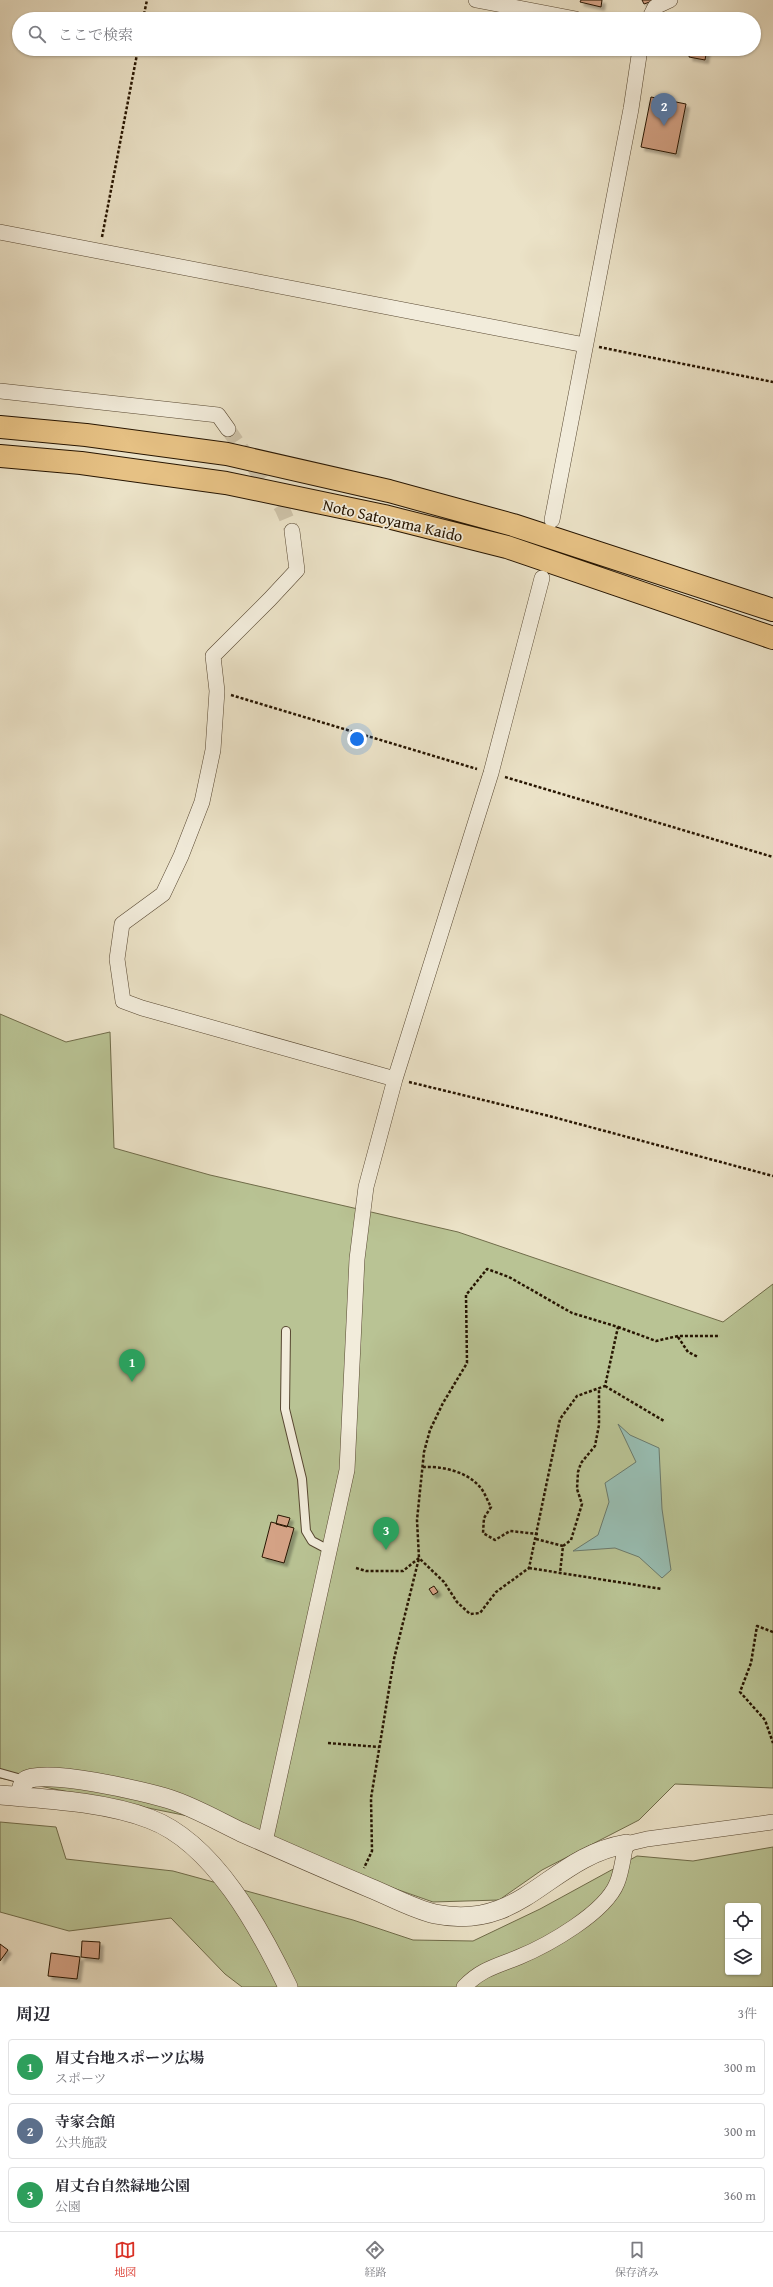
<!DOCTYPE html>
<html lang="ja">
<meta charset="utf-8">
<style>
:root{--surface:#fff;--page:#f2f2f3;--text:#2b2b33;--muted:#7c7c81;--line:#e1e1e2;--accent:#d93025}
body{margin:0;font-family:"Gentium Book Plus","Noto Serif JP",serif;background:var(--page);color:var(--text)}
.controls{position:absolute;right:12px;bottom:12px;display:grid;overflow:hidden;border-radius:4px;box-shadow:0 1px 3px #0004}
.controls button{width:36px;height:36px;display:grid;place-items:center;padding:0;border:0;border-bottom:1px solid var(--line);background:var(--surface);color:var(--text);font:20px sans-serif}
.you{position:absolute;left:357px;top:739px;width:14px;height:14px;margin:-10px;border:3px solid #fff;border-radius:50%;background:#1a73e8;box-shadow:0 0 0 6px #1a73e833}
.badge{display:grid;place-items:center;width:26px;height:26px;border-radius:50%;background:var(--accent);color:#fff;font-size:13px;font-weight:700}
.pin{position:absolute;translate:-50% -33px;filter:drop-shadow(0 1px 2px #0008)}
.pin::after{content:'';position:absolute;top:21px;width:14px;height:12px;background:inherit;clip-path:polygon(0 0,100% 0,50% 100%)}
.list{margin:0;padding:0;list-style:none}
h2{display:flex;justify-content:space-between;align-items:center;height:52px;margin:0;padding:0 16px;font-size:17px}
h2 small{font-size:13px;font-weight:400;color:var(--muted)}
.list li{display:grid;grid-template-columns:26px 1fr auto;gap:12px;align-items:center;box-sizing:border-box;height:56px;margin:0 8px 8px;padding:0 8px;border:1px solid var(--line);border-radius:4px}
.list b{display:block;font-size:15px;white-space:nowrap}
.list p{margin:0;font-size:13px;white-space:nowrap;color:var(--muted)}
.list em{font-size:13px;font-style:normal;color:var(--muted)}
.icon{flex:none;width:22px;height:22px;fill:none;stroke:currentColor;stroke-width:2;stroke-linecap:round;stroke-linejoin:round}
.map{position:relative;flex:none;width:773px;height:1987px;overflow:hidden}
.search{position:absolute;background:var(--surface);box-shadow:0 1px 3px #0004;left:12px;right:12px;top:12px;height:44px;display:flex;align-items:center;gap:10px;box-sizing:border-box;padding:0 14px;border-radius:22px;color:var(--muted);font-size:15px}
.sheet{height:244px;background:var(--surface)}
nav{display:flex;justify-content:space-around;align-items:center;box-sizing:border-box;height:56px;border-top:1px solid var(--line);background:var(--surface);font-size:11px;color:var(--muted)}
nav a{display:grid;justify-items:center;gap:2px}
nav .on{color:var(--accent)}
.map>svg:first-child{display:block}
</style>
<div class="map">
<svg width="773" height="1987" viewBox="0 0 773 1987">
<defs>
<filter id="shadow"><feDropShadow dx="3.5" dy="3.5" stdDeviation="1" flood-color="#0004"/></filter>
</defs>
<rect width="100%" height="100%" fill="#ebe2c7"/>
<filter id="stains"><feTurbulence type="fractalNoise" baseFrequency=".005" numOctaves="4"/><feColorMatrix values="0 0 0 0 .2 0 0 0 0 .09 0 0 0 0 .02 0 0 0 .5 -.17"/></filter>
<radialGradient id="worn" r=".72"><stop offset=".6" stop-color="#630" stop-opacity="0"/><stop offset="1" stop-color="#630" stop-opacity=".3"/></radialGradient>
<path fill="#b9c394" stroke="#706c4a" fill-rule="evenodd" d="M0 1014 66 1042 110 1032 114 1148 210 1175 458 1232 723 1322 773 1284V1788L675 1784 639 1820 542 1870 499 1900 433 1902 188 1816 0 1778Z
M0 1822 56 1827 66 1859 173 1871 353 1920 413 1940 473 1941 540 1909 637 1856 693 1861 773 1847V1987H242L225 1974 171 1918 69 1931 0 1912ZM728 1906H758V1972H728Z"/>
<path fill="#98beb3" stroke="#6b7a6c" d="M618 1424 630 1435 659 1448 662 1509 671 1570 662 1578 639 1557 615 1548 573 1551 598 1535 609 1502 605 1483 636 1462Z"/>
<path fill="#d4a285" stroke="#271501" filter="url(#shadow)" d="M581 0H602L601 7 580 2Z
M642 0H655L644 4Z
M690 49H707L705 60 689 57Z
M651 97 686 104 676 154 641 147Z
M278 1515 290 1518 287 1527 276 1524Z
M271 1522 294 1528 284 1563 262 1557Z
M434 1586 438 1592 433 1595 429 1589Z
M82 1941 100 1942 99 1959 81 1957Z
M0 1944 8 1950 0 1961Z
M51 1953 80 1957 77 1979 48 1976Z"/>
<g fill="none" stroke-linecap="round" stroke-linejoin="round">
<path stroke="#cec3a9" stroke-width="15" stroke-dasharray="15 8" stroke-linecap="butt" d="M228 429 282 508 292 531"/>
<defs>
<path id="service" d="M286 1331 285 1409 302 1479 306 1531 312 1541 329 1550
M0 1773 25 1780"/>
<path id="minor" d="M476 0 576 19
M649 19 655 7 670 0
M0 232 585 345
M0 391 218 415 228 429
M552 520 631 109 640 49
M292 531 297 570 270 599 213 656 217 691 213 750 202 802 181 856 163 894 122 924 117 959 123 1001 142 1008 395 1079
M265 1842 347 1470 357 1259 366 1187 395 1079 491 773 542 578
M464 1987C481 1969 497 1966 519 1957 548 1945 605 1913 617 1883 622 1871 623 1857 626 1844L647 1839 773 1822"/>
<path id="tertiary" d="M0 1795C48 1799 105 1802 150 1819 214 1843 260 1929 288 1987
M20 1797C21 1792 21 1785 25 1781 41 1767 147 1792 169 1799 194 1807 218 1821 241 1832 284 1851 327 1870 370 1888 390 1896 413 1909 435 1914 523 1932 549 1857 626 1844"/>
<path id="motorway" d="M0 427 86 435 227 454 389 491 513 525 773 610
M0 456 81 463 226 483 384 516 507 547 773 638"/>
</defs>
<use href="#service" stroke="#584832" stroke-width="10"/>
<use href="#minor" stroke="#584832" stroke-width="16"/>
<use href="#tertiary" stroke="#584832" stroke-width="20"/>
<use href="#motorway" stroke="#271501" stroke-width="24"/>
<path stroke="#271501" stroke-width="2.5" stroke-dasharray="3 2" stroke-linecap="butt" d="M143 19 147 0
M102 237 138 49
M599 347 773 382
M231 695 477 769
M505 777 773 857
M409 1082 549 1116 773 1176
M618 1327 656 1341 678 1336H720
M678 1337 688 1352 698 1357
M605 1386 664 1421
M423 1467C441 1466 465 1471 478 1485 484 1490 487 1500 491 1507L484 1518 483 1533 495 1540 510 1531 538 1534
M536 1539 563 1546 560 1573
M563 1546 571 1540 582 1504 577 1489 578 1472 581 1463 595 1446 599 1425V1388
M356 1568 366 1571H403L419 1558 444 1582 457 1602 470 1614 480 1613 496 1592 529 1568 560 1419 577 1396 605 1386 618 1327 572 1313 509 1277 487 1269 466 1295 467 1363 443 1403 430 1430 424 1452 417 1520 419 1558 394 1659 371 1798 372 1851 364 1868
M529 1568 662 1589
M773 1632 757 1626 751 1663 740 1692 765 1720 773 1743
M328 1743 379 1747"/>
<use href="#service" stroke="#f2ecdb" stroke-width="8"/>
<use href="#minor" stroke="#f2ecdb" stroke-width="15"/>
<use href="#tertiary" stroke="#f2ecdb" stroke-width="19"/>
<use href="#motorway" stroke="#e6c184" stroke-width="22"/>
</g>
<g text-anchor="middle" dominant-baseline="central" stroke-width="3.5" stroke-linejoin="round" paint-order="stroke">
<g font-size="16" fill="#271501" stroke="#f2ecdb">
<text transform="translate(393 520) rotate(13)">Noto Satoyama Kaido</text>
</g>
</g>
<rect width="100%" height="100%" filter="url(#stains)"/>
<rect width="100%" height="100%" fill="url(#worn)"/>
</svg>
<div class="controls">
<button><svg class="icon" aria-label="locate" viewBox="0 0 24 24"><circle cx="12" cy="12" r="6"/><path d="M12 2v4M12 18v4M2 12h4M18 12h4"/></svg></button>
<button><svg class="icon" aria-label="layers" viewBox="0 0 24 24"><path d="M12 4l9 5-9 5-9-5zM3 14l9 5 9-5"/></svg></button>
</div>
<div class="you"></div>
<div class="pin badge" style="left:132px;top:1382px;background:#2e9e5b">1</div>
<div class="pin badge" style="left:664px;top:126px;background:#5c6f8a">2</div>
<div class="pin badge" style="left:386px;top:1550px;background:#2e9e5b">3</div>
<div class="search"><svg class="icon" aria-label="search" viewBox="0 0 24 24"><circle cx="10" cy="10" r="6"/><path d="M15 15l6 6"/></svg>ここで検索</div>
</div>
<section class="sheet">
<h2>周辺<small>3件</small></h2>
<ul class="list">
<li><span class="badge" style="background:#2e9e5b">1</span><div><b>眉丈台地スポーツ広場</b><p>スポーツ</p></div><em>300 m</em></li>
<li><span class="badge" style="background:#5c6f8a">2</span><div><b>寺家会館</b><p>公共施設</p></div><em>300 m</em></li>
<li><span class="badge" style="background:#2e9e5b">3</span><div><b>眉丈台自然緑地公園</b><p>公園</p></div><em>360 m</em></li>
</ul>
</section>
<nav>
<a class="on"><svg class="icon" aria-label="map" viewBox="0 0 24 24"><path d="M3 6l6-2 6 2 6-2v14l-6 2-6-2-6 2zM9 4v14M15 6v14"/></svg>地図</a>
<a><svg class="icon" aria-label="directions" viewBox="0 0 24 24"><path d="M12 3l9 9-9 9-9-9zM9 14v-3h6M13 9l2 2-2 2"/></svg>経路</a>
<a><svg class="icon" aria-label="saved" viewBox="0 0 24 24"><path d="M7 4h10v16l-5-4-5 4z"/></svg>保存済み</a>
</nav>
